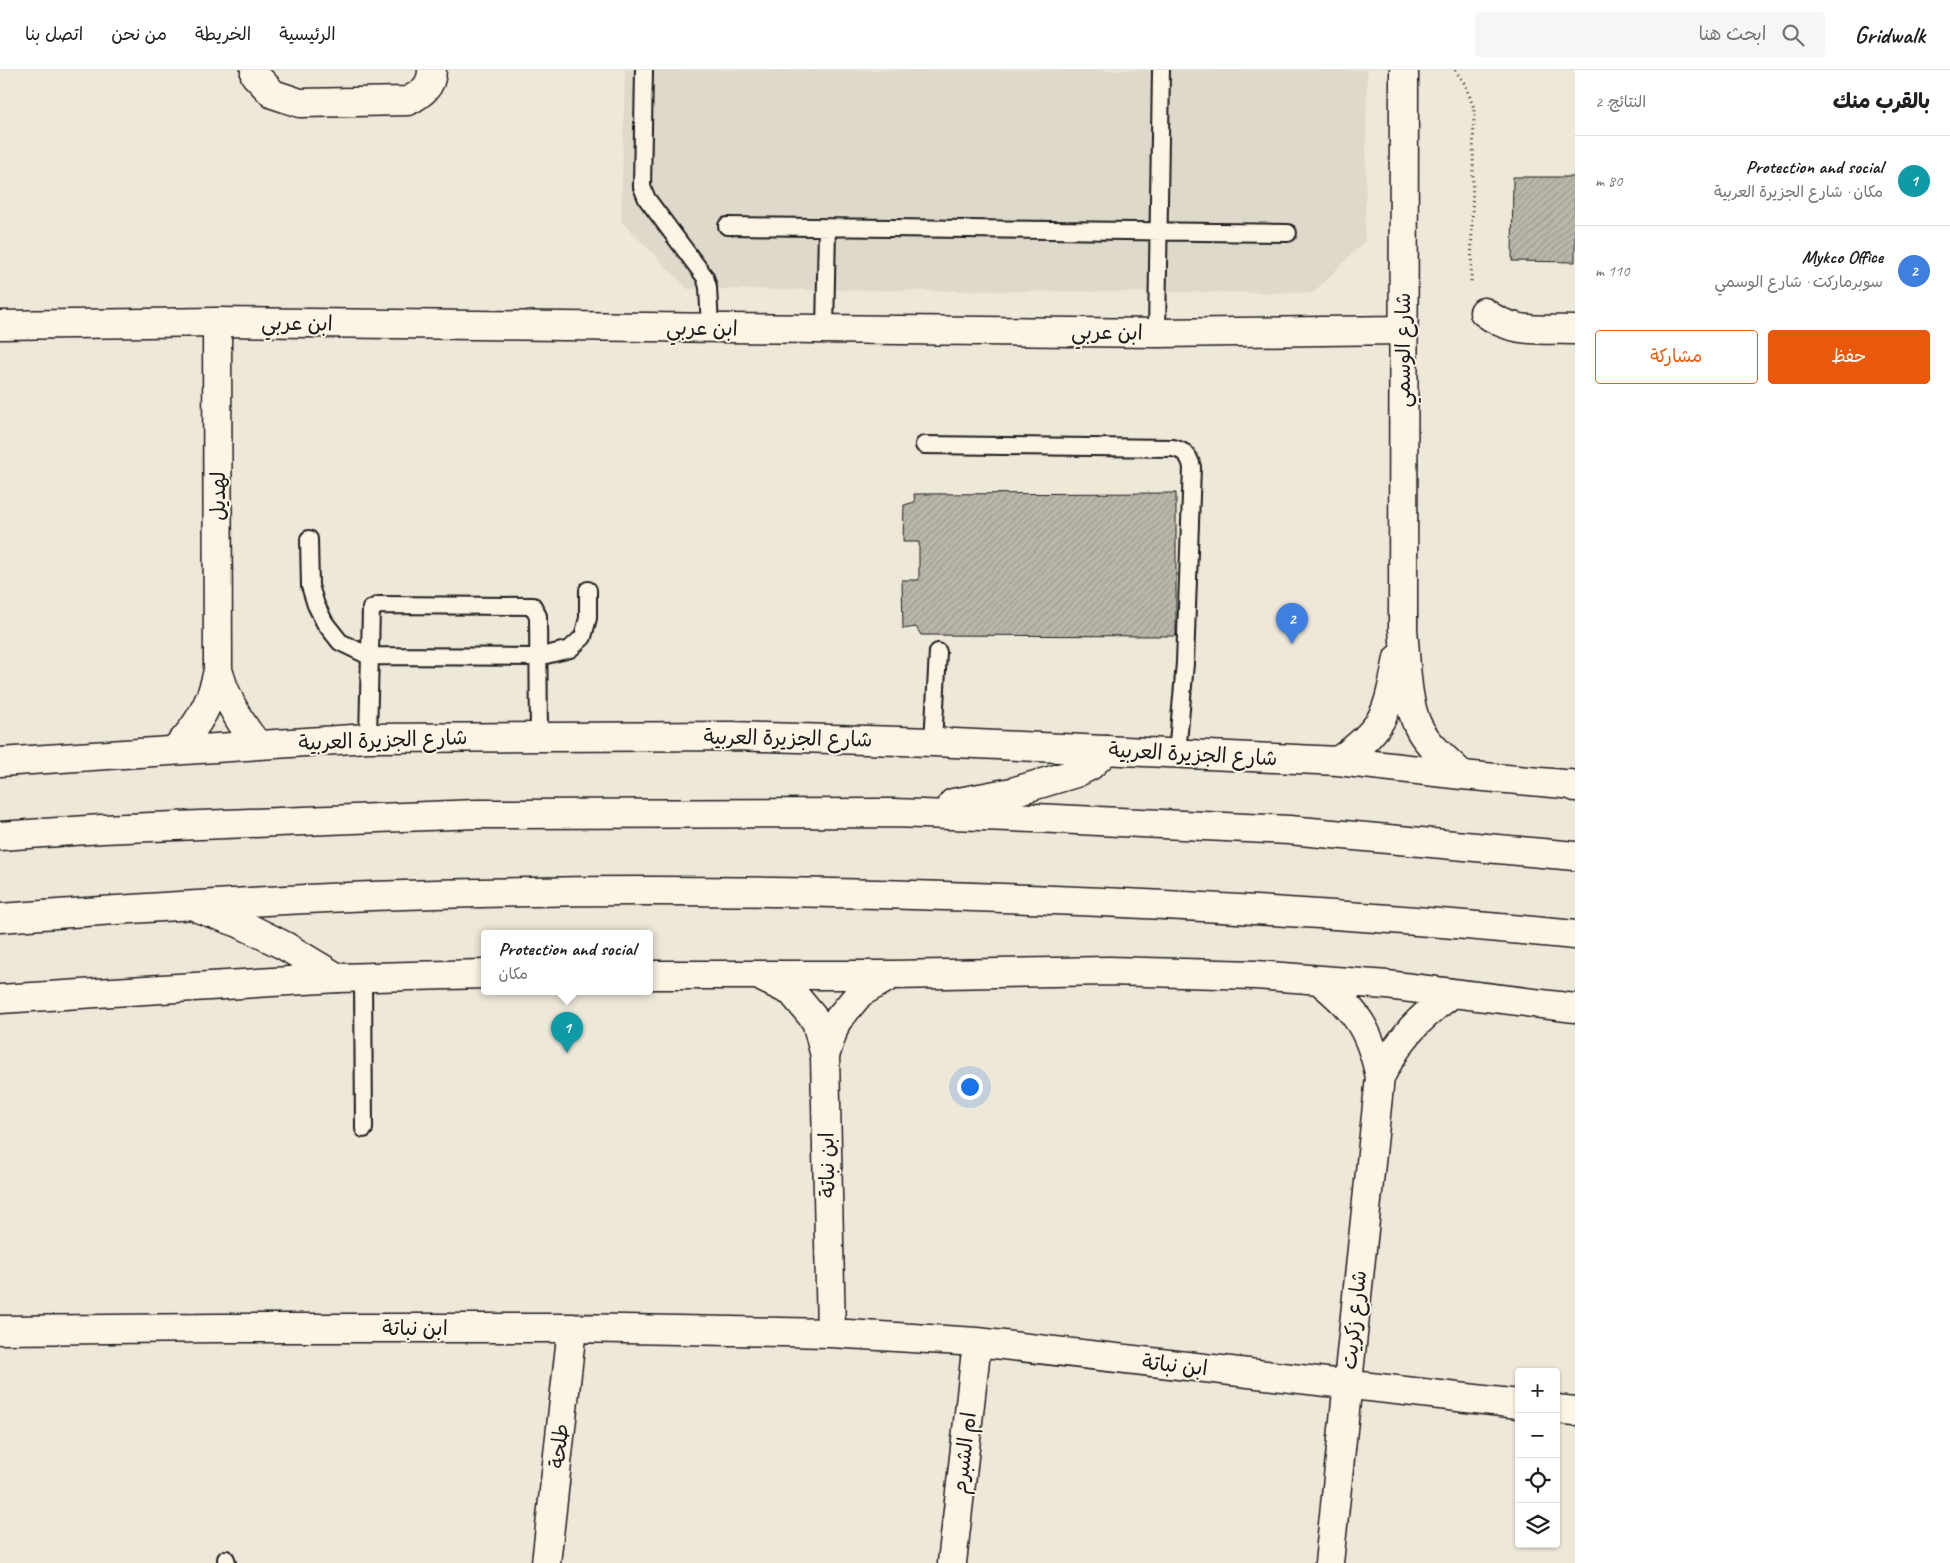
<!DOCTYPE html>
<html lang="ar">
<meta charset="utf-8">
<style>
:root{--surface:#fff;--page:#f6f6f6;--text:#202124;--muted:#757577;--line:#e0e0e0;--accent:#ea580c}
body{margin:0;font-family:Caveat,"Playpen Sans Arabic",sans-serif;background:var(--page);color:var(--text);direction:rtl}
.controls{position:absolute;right:15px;bottom:15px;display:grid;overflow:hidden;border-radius:5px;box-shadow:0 1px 4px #0004}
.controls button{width:45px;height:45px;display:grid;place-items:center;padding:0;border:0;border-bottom:1px solid var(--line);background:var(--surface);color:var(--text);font:25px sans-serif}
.you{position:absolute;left:969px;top:1016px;width:18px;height:18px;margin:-12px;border:4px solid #fff;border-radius:50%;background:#1a73e8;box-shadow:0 0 0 8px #1a73e833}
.badge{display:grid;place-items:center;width:32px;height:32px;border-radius:50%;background:var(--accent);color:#fff;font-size:16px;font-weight:700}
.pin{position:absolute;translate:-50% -41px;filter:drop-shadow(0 1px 2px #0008)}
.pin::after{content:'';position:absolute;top:26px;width:18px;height:15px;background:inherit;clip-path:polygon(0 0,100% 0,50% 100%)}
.popup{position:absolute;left:481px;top:860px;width:172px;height:65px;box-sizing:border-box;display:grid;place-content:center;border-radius:5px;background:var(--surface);filter:drop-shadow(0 1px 4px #0005);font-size:16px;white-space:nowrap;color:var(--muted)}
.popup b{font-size:19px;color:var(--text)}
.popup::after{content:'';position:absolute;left:50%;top:100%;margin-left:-10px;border:10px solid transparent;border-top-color:var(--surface)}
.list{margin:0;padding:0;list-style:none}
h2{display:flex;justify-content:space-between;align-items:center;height:65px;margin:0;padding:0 20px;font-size:21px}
h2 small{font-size:16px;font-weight:400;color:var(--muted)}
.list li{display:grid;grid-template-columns:32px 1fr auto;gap:15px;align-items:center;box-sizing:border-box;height:90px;padding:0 20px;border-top:1px solid var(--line)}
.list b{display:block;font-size:19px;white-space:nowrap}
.list p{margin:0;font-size:16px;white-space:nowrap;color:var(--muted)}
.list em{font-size:16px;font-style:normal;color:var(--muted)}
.actions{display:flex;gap:10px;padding:15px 20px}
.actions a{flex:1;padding:11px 0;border:1px solid var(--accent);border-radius:5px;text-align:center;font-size:18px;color:var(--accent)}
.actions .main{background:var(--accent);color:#fff}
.icon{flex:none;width:28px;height:28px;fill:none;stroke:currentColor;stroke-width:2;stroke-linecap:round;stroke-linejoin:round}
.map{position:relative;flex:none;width:1575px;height:1493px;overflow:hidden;direction:ltr}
header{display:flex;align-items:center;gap:30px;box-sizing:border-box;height:70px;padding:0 25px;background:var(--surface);border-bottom:1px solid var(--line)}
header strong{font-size:24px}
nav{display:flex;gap:28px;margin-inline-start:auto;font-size:18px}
.search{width:350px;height:45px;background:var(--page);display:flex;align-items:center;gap:12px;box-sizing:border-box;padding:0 18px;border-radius:5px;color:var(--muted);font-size:19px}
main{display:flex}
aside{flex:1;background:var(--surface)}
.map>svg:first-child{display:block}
</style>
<header>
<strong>Gridwalk</strong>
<div class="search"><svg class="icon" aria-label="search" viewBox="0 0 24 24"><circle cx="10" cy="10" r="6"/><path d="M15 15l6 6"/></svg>ابحث هنا</div>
<nav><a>الرئيسية</a><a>الخريطة</a><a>من نحن</a><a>اتصل بنا</a></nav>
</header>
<main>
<aside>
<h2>بالقرب منك<small>النتائج: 2</small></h2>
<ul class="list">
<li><span class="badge" style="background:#0f9aa8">1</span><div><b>Protection and social</b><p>مكان · شارع الجزيرة العربية</p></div><em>80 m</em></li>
<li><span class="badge" style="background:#3f7fe0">2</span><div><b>Mykco Office</b><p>سوبرماركت · شارع الوسمي</p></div><em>110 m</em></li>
</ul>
<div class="actions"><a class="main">حفظ</a><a>مشاركة</a></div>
</aside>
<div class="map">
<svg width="1575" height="1493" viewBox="0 0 1575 1493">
<defs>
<pattern id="building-hatch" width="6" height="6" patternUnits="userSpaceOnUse" patternTransform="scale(1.25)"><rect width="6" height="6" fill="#bab6aa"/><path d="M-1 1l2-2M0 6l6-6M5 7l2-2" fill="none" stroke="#9f9c92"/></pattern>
</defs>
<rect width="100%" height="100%" fill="#eee8d9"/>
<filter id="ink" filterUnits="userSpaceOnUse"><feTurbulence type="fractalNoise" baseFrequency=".02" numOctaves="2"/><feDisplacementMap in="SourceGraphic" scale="10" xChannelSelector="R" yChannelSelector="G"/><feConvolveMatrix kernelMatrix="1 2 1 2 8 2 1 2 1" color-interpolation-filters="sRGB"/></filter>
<g filter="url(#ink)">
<path fill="#ded9cb" d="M625 0H1367L1365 171 1313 223 688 219 621 151Z"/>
<path fill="url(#building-hatch)" stroke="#1c1c1c" d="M1513 107H1575V192L1512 191Z
M1176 423V566L921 565 916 557 903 559 902 510H919V472H903L904 435 915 432 914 424Z"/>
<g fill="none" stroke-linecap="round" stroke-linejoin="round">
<defs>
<path id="service" d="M644 0 642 117 647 129 705 207 708 217 710 258
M727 156 1288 163
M825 260 827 158
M1157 263 1161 0
M924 375 1173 378C1185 381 1189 385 1192 397L1185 593 1177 684
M309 469 310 516 316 535 325 553 340 572 369 586 538 587 570 579 583 567 588 548V520
M368 668 371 539 379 535 533 536 538 546 539 667
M933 672 938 582
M363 907 364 1059
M226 1489 227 1493"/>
<path id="minor" d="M255 0V5L273 24 300 33 408 31C421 24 432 17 432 0
M1404 0 1403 560C1406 586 1406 632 1418 656 1427 675 1447 690 1462 705
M1484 242C1512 264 1541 259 1575 260
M0 255 217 252 1157 263 1403 260
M218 600C226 629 238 651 257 674
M175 679C198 657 212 632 218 600L217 252
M1338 691C1386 657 1387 644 1398 588
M0 692 368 668 732 666 933 672 1338 691 1462 705 1575 715
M650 905H892L1109 901 1256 905 1387 915 1575 938
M763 908 792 922 816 951 825 986 831 1263
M1320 911C1357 941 1370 960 1380 1007L1329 1493
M0 929 338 908 484 904
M825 986 836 952 860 923 890 906
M1380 1007C1400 968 1417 949 1453 923
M0 1260 217 1258H572L831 1263 977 1272 1519 1334
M1556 1339 1575 1341
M546 1493 572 1258
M952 1493 977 1272"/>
<path id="secondary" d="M1570 714 1575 717
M953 733 1012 722 1076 703 1090 696 1107 680
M0 766 102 759 477 744 893 743 1035 748 1289 760 1575 786
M200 839 239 853 285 876 338 908
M0 848C124 839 248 831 372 826 591 818 810 820 1029 829 1212 836 1394 847 1575 865"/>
</defs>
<use href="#service" stroke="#1c1c1c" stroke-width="20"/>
<use href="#minor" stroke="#1c1c1c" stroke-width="31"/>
<use href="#secondary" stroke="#1c1c1c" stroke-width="31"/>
<path stroke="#1c1c1c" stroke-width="3" stroke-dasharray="1 4" stroke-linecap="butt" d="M1455 0 1465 14 1474 38 1471 215"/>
<use href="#service" stroke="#fcf5e5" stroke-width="16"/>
<use href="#minor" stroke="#fcf5e5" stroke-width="28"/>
<use href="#secondary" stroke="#fcf5e5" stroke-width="28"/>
</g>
</g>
<g text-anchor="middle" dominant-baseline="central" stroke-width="4" stroke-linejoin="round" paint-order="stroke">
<g font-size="21" fill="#1c1c1c" stroke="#fcf5e5">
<text transform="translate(297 253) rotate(1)">ابن عربي</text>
<text transform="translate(702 258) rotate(1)">ابن عربي</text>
<text transform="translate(1107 262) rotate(1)">ابن عربي</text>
<text transform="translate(1403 280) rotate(-90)">شارع الوسمي</text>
<text transform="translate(218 426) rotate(-90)">لهديل</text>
<text transform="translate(788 668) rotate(1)">شارع الجزيرة العربية</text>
<text transform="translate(383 670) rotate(-2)">شارع الجزيرة العربية</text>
<text transform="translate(1193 684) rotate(3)">شارع الجزيرة العربية</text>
<text transform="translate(827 1095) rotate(-91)">ابن نباتة</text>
<text transform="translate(1354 1250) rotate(-84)">شارع زكريت</text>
<text x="415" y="1258">ابن نباتة</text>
<text transform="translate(1175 1295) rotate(6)">ابن نباتة</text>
<text transform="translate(559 1376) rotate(-84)">طلحة</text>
<text transform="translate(964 1383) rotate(-83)">ام الشبرم</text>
</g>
</g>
</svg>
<div class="controls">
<button>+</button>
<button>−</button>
<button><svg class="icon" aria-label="locate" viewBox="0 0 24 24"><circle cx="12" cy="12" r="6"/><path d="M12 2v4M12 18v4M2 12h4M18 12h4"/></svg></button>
<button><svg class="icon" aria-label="layers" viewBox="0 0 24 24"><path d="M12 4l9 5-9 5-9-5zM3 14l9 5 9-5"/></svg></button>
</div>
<div class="you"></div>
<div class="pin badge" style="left:567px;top:983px;background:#0f9aa8">1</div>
<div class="popup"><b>Protection and social</b>مكان</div>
<div class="pin badge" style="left:1292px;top:574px;background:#3f7fe0">2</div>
</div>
</main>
